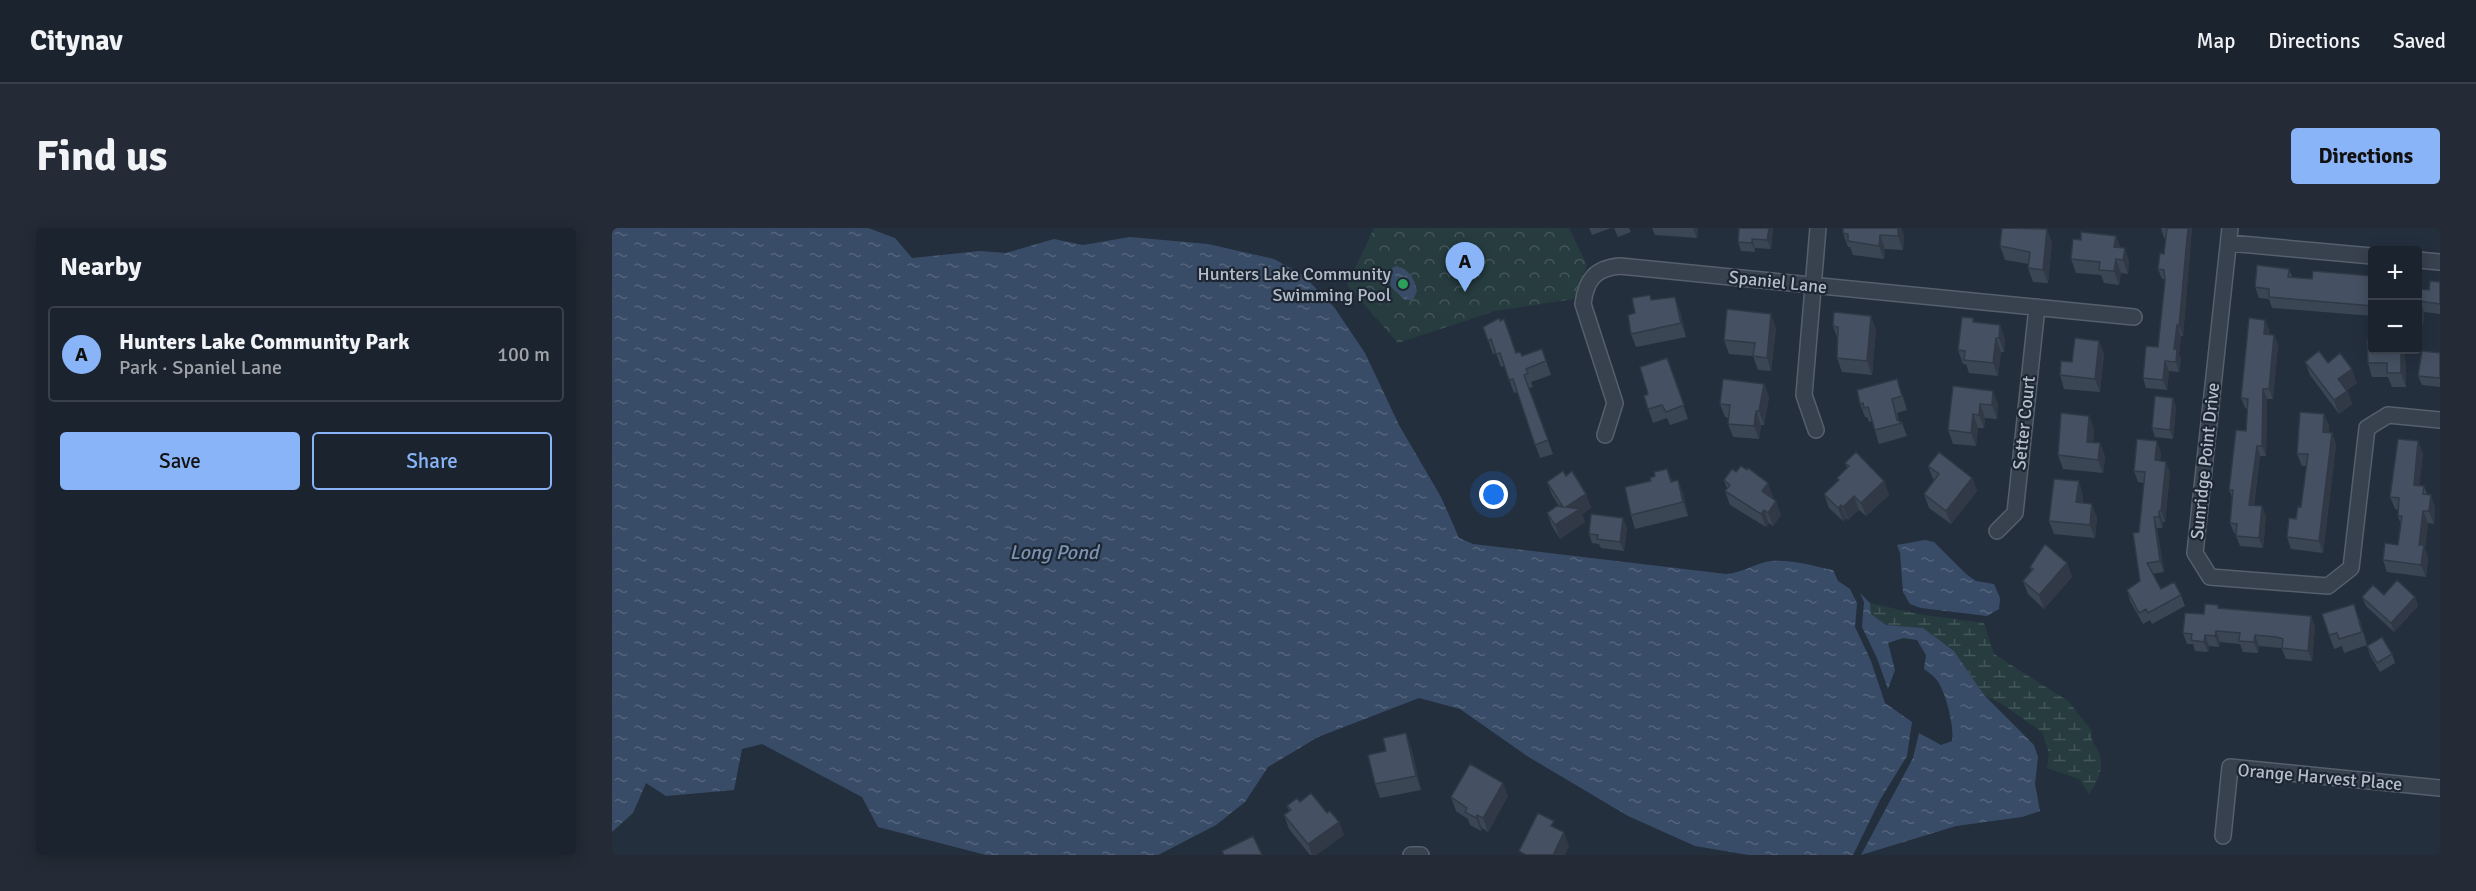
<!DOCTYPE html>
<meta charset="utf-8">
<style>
:root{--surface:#1b232e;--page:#242b36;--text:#f1f3f6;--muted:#a0a4aa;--line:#39404a;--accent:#8ab4f8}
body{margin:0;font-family:Signika,sans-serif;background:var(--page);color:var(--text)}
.controls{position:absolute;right:18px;top:18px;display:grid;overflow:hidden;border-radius:6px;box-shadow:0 3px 15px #0003}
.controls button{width:54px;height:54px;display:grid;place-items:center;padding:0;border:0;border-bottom:2px solid var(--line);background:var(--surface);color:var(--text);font:30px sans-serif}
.you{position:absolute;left:882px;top:267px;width:21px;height:21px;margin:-15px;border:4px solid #fff;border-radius:50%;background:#1a73e8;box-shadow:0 0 0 9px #1a73e833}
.badge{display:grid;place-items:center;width:39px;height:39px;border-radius:50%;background:var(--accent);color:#111;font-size:20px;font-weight:700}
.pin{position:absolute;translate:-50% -50px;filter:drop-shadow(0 2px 3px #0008)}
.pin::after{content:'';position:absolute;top:32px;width:21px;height:18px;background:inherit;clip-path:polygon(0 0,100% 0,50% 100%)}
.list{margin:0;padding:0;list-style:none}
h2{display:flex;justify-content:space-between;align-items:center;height:78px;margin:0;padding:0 24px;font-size:26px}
h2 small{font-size:20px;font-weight:400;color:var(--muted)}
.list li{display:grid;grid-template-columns:39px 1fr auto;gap:18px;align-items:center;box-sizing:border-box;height:96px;margin:0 12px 12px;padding:0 12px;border:2px solid var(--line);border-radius:6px}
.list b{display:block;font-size:22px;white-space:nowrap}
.list p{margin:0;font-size:20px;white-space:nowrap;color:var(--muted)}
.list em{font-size:20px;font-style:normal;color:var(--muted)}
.actions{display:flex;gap:12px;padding:18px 24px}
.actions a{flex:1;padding:14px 0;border:2px solid var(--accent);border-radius:6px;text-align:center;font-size:21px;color:var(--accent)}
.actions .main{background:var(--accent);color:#111}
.map{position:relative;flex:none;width:1828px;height:627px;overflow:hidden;border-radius:6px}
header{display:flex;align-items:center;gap:36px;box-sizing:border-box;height:84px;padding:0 30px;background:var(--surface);border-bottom:2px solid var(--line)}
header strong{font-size:28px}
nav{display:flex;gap:33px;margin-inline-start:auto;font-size:21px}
.intro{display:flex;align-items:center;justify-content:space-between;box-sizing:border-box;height:144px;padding:0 36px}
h1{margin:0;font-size:42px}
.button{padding:15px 27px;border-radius:6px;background:var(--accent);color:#111;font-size:21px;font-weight:700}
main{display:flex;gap:36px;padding:0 36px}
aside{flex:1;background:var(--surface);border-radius:6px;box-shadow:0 3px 15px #0003}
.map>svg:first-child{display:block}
</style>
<header>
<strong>Citynav</strong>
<nav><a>Map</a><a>Directions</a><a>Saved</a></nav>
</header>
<div class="intro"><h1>Find us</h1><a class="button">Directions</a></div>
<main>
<aside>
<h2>Nearby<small></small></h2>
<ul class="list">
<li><span class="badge">A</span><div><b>Hunters Lake Community Park</b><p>Park · Spaniel Lane</p></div><em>100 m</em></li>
</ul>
<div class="actions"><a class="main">Save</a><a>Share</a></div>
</aside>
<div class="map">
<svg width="1828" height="627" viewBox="0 0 1828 627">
<defs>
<pattern id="wetland-marsh" width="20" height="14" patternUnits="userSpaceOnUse" patternTransform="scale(1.5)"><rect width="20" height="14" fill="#263c3f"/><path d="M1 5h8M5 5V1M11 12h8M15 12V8" fill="none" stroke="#435659"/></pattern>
<pattern id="park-crowns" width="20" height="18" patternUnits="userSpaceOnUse" patternTransform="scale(1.5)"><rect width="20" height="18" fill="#263c3f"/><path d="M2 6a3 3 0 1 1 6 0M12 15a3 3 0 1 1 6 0" fill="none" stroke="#435659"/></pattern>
<pattern id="water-ripples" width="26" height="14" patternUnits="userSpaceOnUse" patternTransform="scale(1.5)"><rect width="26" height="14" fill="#394c67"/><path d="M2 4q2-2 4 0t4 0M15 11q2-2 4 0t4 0" fill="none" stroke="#53647b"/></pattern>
</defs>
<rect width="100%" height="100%" fill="#242f3e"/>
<path fill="url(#wetland-marsh)" d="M1258 375 1306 386 1372 395 1382 426 1456 473 1480 503C1478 514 1484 516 1487 525 1493 540 1485 555 1477 566L1467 551 1435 540 1437 525 1430 504 1390 476 1372 467 1342 423 1311 400 1274 397 1259 386Z"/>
<path fill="url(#park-crowns)" d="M762 0H957L975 37 962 71 883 83 786 115 735 57Z"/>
<path fill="url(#water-ripples)" d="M0 0H256L283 10 300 30 368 23 394 25 442 11 471 17 518 9 596 16 662 31 691 47 722 79 753 125 787 197 829 269 847 310 861 316 1114 346C1131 345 1143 335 1159 333 1180 331 1201 338 1221 342L1226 353 1238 361 1245 375 1243 399 1259 433 1273 475 1300 494 1295 528 1268 572 1241 627H1137L1083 618 1016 588 915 528 848 481 807 470 706 509 656 539 633 574 604 597 546 627H374L266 599 250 569 150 516 130 521 122 562 54 568 34 555 21 585 0 604Z
M784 38C797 41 802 50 805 63L801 72H793L779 59 777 42Z
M1313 312 1322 314 1354 346 1364 353 1382 356 1388 370 1387 381 1375 388 1309 380 1298 376 1291 364 1288 325 1285 317Z
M1248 365 1258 375 1259 386 1274 397 1311 400 1342 423 1372 467 1422 517 1426 529 1423 556 1428 583 1410 589 1344 598 1249 627 1301 530 1307 505 1329 517 1340 513C1343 500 1333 461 1324 451 1321 447 1316 444 1312 441L1314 427 1305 412 1291 410 1276 415 1283 442 1276 461 1265 430 1250 399 1252 374Z"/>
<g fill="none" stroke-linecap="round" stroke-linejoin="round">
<defs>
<path id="street" d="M1618 0 1583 325 1598 349 1716 358 1739 340 1755 200 1776 187 1828 192
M1617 15 1760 28
M1806 32 1828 34
M1204 202 1192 167 1206 0
M993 207 1003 175 971 76C974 52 983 40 1008 38L1522 89
M1385 303 1403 285 1425 79
M1611 608 1618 539 1828 560
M799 627H809"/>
</defs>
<use href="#street" stroke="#565f6c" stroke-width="18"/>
<use href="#street" stroke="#38414e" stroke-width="15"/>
</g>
<path fill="#3b4654" d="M977 0H999L980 7Z
M1002 0H1017L1019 4 1006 9Z
M1040 0H1086L1085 10 1043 7Z
M1161 0 1159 21 1143 20V24L1129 23 1126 14Z
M1231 0H1289L1292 8 1291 22 1273 21 1272 31 1241 27 1238 19H1236L1231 5Z
M1549 0H1580L1571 108H1569L1567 126 1569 131 1567 144 1557 143 1555 162 1534 160 1531 150 1546 119 1553 51H1550L1546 41 1552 26 1554 10H1552Z
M1504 8 1508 19 1517 33 1516 46 1509 45 1507 57 1492 55 1489 47 1464 45 1459 31 1469 12Z
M1440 14 1436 55 1421 54 1416 40 1417 36 1393 32 1388 18Z
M1677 41 1680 49 1700 51 1761 48V88L1660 80 1657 71 1647 70 1643 59Z
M1828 54V86L1812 84 1811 96H1806V61L1817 62Z
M1040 72 1068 83 1074 109 1024 119 1019 106 1023 85Z
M1361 90 1363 94 1388 97 1393 111 1392 124H1389L1386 148 1357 145 1354 136H1351L1346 122Z
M1653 92 1657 102V106L1662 107 1666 117 1661 171H1655L1654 228H1648L1642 277 1654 288 1651 320 1628 318 1624 308 1625 306 1622 305 1618 295 1620 269 1617 262 1634 203 1636 181 1633 180 1629 170Z
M1221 98 1264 101 1260 147 1230 144 1225 130 1226 112Z
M871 99 910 128 930 121 939 147 919 154 921 159 917 160 941 226 928 230 905 164 902 165 892 138 889 139 884 125 881 126Z
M1164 100 1159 143 1146 142 1141 128 1117 126 1112 112Z
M1487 113 1492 126 1488 164 1452 161 1448 147 1460 134Z
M1761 122H1792L1793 125 1794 159H1780L1776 149H1760L1756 135Z
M1828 125V159L1810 157 1806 148Z
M1055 130 1076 191 1058 197 1055 190 1041 195 1032 168 1036 166Z
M1693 134 1716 135 1745 155 1735 162 1740 176 1727 186 1698 147Z
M1152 156 1157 169 1152 197H1149L1147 211 1121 209 1116 196V190L1113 189 1108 176Z
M1341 158 1386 176 1385 191 1373 190 1372 200H1366L1364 218 1341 216 1336 202Z
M1290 165 1295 182 1285 185 1287 193 1290 195 1295 208 1267 216 1260 193 1257 194 1255 189H1253L1248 176Z
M1561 170 1564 179 1561 211 1543 209 1540 200Z
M1712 186 1717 198 1716 205H1720L1724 217 1711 325 1679 321 1675 309 1689 279 1695 238H1690L1685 226Z
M1477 188 1482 202 1481 214 1488 215 1493 229 1491 245 1451 241 1446 227Z
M1549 224 1548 233 1558 244 1553 294H1551L1550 300H1545L1552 344 1540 346 1549 361 1569 367 1573 378 1540 396 1538 392 1531 396 1518 373 1515 362 1528 353 1527 304 1532 255 1526 254 1522 243Z
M1811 225 1807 258H1812L1815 266 1823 279 1822 296 1816 295 1813 320 1816 330 1814 349 1775 344 1771 332 1786 317 1789 297 1786 288V282L1783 281 1778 269Z
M1233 235 1272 253 1277 267 1254 288 1247 282 1236 292 1234 290 1231 293 1217 280 1212 266 1226 253 1225 250 1235 240Z
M1316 238 1360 250 1365 263 1339 296 1317 280 1312 266 1323 252 1321 251Z
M1055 241 1060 253 1071 265 1076 288 1023 301 1019 287 1039 253 1043 248Z
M1124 244 1161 268 1160 270 1169 287 1161 298 1157 295 1154 299 1118 277 1113 263 1115 261 1112 252Z
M954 248 974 266 979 280 970 286 973 294 948 311 940 298 935 285 947 278 940 267 935 254Z
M1471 267V275L1485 289 1483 310 1442 306 1437 293Z
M1015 299 1012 323 989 320 987 316 980 315 977 306Z
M1455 335 1460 349 1432 381 1416 366 1411 353 1420 343 1418 339Z
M1772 367 1803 369 1806 378 1782 404 1754 378 1750 369Z
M1606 377 1607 380 1699 388 1703 399 1700 433 1674 431 1670 421 1669 420 1647 418 1646 425 1631 424 1628 416 1608 414 1607 419 1597 418 1596 424 1583 423 1581 416H1575L1571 405 1592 386Z
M1747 390 1755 417 1732 425 1730 418 1722 421 1717 407Z
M1755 418 1780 426 1783 435 1768 444 1758 427Z
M799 519 809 562 768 570 763 556Z
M896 568 876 604 870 600 869 603 858 597 856 591 844 583 839 569Z
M688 574 715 585 727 594 732 607 704 627H698L677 601 672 587 677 583 675 578Z"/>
<path fill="#303945" d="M1081 0H1086L1085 10Z
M1157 0H1161L1159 21 1155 12Z
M1286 0H1289L1292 8 1291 22 1286 8Z
M1576 0H1580L1571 108 1567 98Z
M1435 1 1440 14 1436 55 1431 42Z
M1268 7 1273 21 1272 31 1267 18Z
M1504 8 1508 21 1507 32 1502 19Z
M1140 11 1143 20V24L1140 15Z
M1513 20 1517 33 1516 46 1511 32Z
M1504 31 1509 45 1507 57 1502 43Z
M1063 69 1068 83 1074 109 1069 95Z
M1808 73 1812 84 1811 96 1807 85Z
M1159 86 1164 100 1159 143 1155 130Z
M1259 88 1264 101 1260 147 1255 133Z
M1653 92 1657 102 1656 116 1652 106Z
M1388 97 1393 111 1392 124 1387 110Z
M1565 97 1569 108 1567 126 1569 131 1567 144 1564 134 1562 121Z
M1662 107 1666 117 1661 171 1657 161Z
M1384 110 1389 124 1386 148 1381 135Z
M1487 113 1492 126 1488 164 1483 151Z
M1789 122H1792L1793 125 1794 159 1789 145Z
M1553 133 1557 143 1555 162 1551 152Z
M1740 141 1745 155 1731 165 1726 151Z
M1285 151 1290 165 1295 182 1290 168Z
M1152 156 1157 169 1152 197 1147 183Z
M1651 161 1655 171 1654 228 1650 218Z
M1381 163 1386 176 1385 191 1380 177Z
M1735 163 1740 176 1727 186 1722 172Z
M1561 170 1564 179 1561 211 1558 202Z
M1368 176 1373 190 1372 200 1367 187Z
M1144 183 1149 197 1147 211 1142 198Z
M1361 186 1366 200 1364 218 1359 205Z
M1712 186 1717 198 1716 217 1711 204Z
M1477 188 1482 202 1480 227 1475 214Z
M1720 205 1724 217 1711 325 1707 313Z
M1545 213 1549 224 1547 243 1543 232Z
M1806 213 1811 225 1806 269 1802 257Z
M1488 215 1493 229 1491 245 1486 232Z
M1645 218 1648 228 1640 287 1637 277Z
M1554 234 1558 244 1553 294 1549 283Z
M1360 250 1365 263 1339 296 1334 283Z
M1066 252 1071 265 1076 288 1071 274Z
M1272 253 1277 267 1254 288 1249 275Z
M1467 253 1471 267 1469 288 1464 274Z
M1156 255 1161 268 1155 277 1150 263Z
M974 266 979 280 970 286 973 294 948 311 943 297 954 279Z
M1819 267 1823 279 1822 296 1817 283Z
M1242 268 1247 282 1236 292 1231 279Z
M1164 273 1169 287 1161 298 1156 285Z
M1480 276 1485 289 1483 310 1478 297Z
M1229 277 1234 290 1231 293 1226 280Z
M1650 278 1654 288 1651 320 1647 310Z
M1152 282 1157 295 1154 299 1149 286Z
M1547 283 1551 294 1550 300 1547 289Z
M1811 283 1816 295 1813 320 1816 330 1814 349 1809 337 1807 317Z
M1542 289 1545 300 1552 344 1548 333Z
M1011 290 1015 299 1012 323 1008 314Z
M1455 335 1460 349 1432 381 1427 367Z
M1803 369 1806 378 1782 404 1779 395Z
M1699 388 1703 399 1700 433 1696 423Z
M1604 403 1608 414 1607 419 1603 408Z
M1593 407 1597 418 1596 424 1592 414Z
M1643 407 1647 418 1646 425 1642 414Z
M794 505 799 519 809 562 804 548Z
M891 555 896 568 876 604 871 590Z
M865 587 870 600 869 603 864 590Z
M727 594 732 607 704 627H700L696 616Z
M952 604 957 618 953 627H941Z"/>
<path fill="#455162" stroke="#303945" stroke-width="1.5" d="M1127 0H1157L1155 12 1140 11V15L1126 14Z
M1231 0H1286V8L1268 7 1267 18 1236 13V6L1231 5Z
M1390 0 1435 1 1431 42 1416 40 1418 24 1388 18Z
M1555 0H1576L1567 98 1565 97 1562 121H1565L1564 134 1553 133 1551 152 1531 150 1534 118 1546 119 1553 53 1552 42 1546 41 1548 25 1552 26Z
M1469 4 1504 8 1502 19 1513 20 1511 32 1504 31 1502 43 1487 42 1488 34 1459 31 1461 11 1469 12Z
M1645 37 1677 41 1676 49 1700 51 1701 43 1761 48V78L1657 69V61L1643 59Z
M1818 53 1828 54V76L1808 73 1807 85H1806V61L1817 62Z
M1038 67 1039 72 1063 69 1069 95 1019 106 1016 87 1023 85 1020 70Z
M1115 81 1159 86 1155 130 1141 128 1143 115 1112 112Z
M1222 84 1259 88 1255 133 1225 130 1226 99 1221 98Z
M1350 89 1361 90V94L1388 97 1387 110H1384L1381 135 1352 132 1353 123 1346 122Z
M887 90 888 93 892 91 904 125 908 124 910 128 930 121 934 133 914 141 916 145 912 147 936 212 923 217 901 151 897 152 888 125 884 126 879 111 876 113 871 99Z
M1637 90 1653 92 1652 106 1662 107 1657 161H1651L1650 218H1645L1637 277 1650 278 1647 310 1624 308 1625 296 1618 295 1621 262H1617L1624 202 1634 203 1636 171 1629 170Z
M1463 110 1487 113 1483 151 1448 147 1449 133 1460 134Z
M1755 112H1761V122H1789V145H1775V135H1756Z
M1707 123 1716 135 1728 125 1740 141 1726 151 1735 163 1722 172 1693 134Z
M1810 123 1828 125V150L1806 148Z
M1055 130 1072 177 1054 184 1050 177 1036 181 1032 168 1036 166 1028 139Z
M1111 151 1152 156 1147 183H1144L1142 198 1116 196 1118 177 1108 176Z
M1285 151 1290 168 1280 171 1285 192 1290 195 1263 202 1256 179 1252 180 1251 175 1248 176 1245 162Z
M1341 158 1381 163 1380 177 1368 176 1367 187 1361 186 1359 205 1336 202Z
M1543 168 1561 170 1558 202 1540 200Z
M1688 184 1712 186 1711 204 1720 205 1707 313 1675 309 1677 290 1684 291 1686 278 1689 279 1696 226H1685Z
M1449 185 1477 188 1475 214 1488 215 1486 232 1446 227Z
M1525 211 1545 213 1543 232 1554 234 1549 283H1547V289H1542L1548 333 1535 335 1549 361 1562 354 1569 367 1536 385 1534 381 1527 385 1515 362 1528 353 1521 305 1527 304 1533 244 1522 243Z
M1786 211 1806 213 1802 257 1812 258 1811 266 1819 267 1817 283H1811L1807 317H1812L1809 337 1771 332 1773 315 1786 317 1790 288H1786L1787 270 1778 269Z
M1244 224 1272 253 1249 275 1242 268 1231 279 1229 277 1226 280 1212 266 1227 252 1225 250 1237 238 1233 235Z
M1327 224 1360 250 1334 283 1312 266 1327 246 1316 238Z
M1129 238 1135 242 1136 240 1156 255 1150 263 1164 273 1156 285 1152 282 1149 286 1113 263 1118 257 1112 252 1120 241 1124 244Z
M1055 241 1059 254 1066 252 1071 274 1019 287 1013 259 1039 253 1038 250 1043 248 1042 244Z
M951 243 954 248 960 243 974 266 954 279 968 281 943 297 935 285 945 278 951 279 935 254Z
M1442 251 1467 253 1464 274 1480 276 1478 297 1437 293Z
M979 286 1011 290 1008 314 985 311 986 307 977 306Z
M1433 316 1455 335 1427 367 1411 353 1421 341 1418 339Z
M1785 352 1803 369 1779 395 1750 369 1761 357 1772 367Z
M1593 376 1606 377V380L1699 388 1696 423 1670 420 1671 411 1665 409 1643 407 1642 414 1627 413 1628 405 1604 403 1603 408 1593 407 1592 414 1579 412 1580 406 1571 405 1573 385 1592 386Z
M1742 376 1750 404 1727 411 1725 405 1717 407 1710 386Z
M1770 409 1780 426 1765 435 1755 418Z
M794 505 804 548 763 556 756 527 774 523 771 510Z
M858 536 891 555 871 590 865 587 864 590 853 584 855 580 839 569Z
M699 565 715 585 718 583 727 594 696 616 672 587 679 582 675 578 685 570 688 574Z
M926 585 942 593 939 598 952 604 941 627H914L907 623Z
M641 608 650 627H612L610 623Z"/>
<circle fill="#2e9e5b" stroke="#1d2633" stroke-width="2" cx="791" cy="56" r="6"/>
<g text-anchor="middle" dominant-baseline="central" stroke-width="4.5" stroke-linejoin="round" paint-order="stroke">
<g font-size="18" fill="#b4bcc9" stroke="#1d2633" text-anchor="end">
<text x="779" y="46">Hunters Lake Community<tspan x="779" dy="21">Swimming Pool</tspan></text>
</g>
<g font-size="18" fill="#b4bcc9" stroke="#1d2633">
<text transform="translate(1166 54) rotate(6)">Spaniel Lane</text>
<text transform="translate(1412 195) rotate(-84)">Setter Court</text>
<text transform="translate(1593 233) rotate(-84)">Sunridge Point Drive</text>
<text transform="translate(1708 549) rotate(5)">Orange Harvest Place</text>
</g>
<g font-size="20" font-style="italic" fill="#7c92b1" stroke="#1d2633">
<text x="442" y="324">Long Pond</text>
</g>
</g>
</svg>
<div class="controls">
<button>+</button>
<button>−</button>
</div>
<div class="you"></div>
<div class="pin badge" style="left:853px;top:64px">A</div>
</div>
</main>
